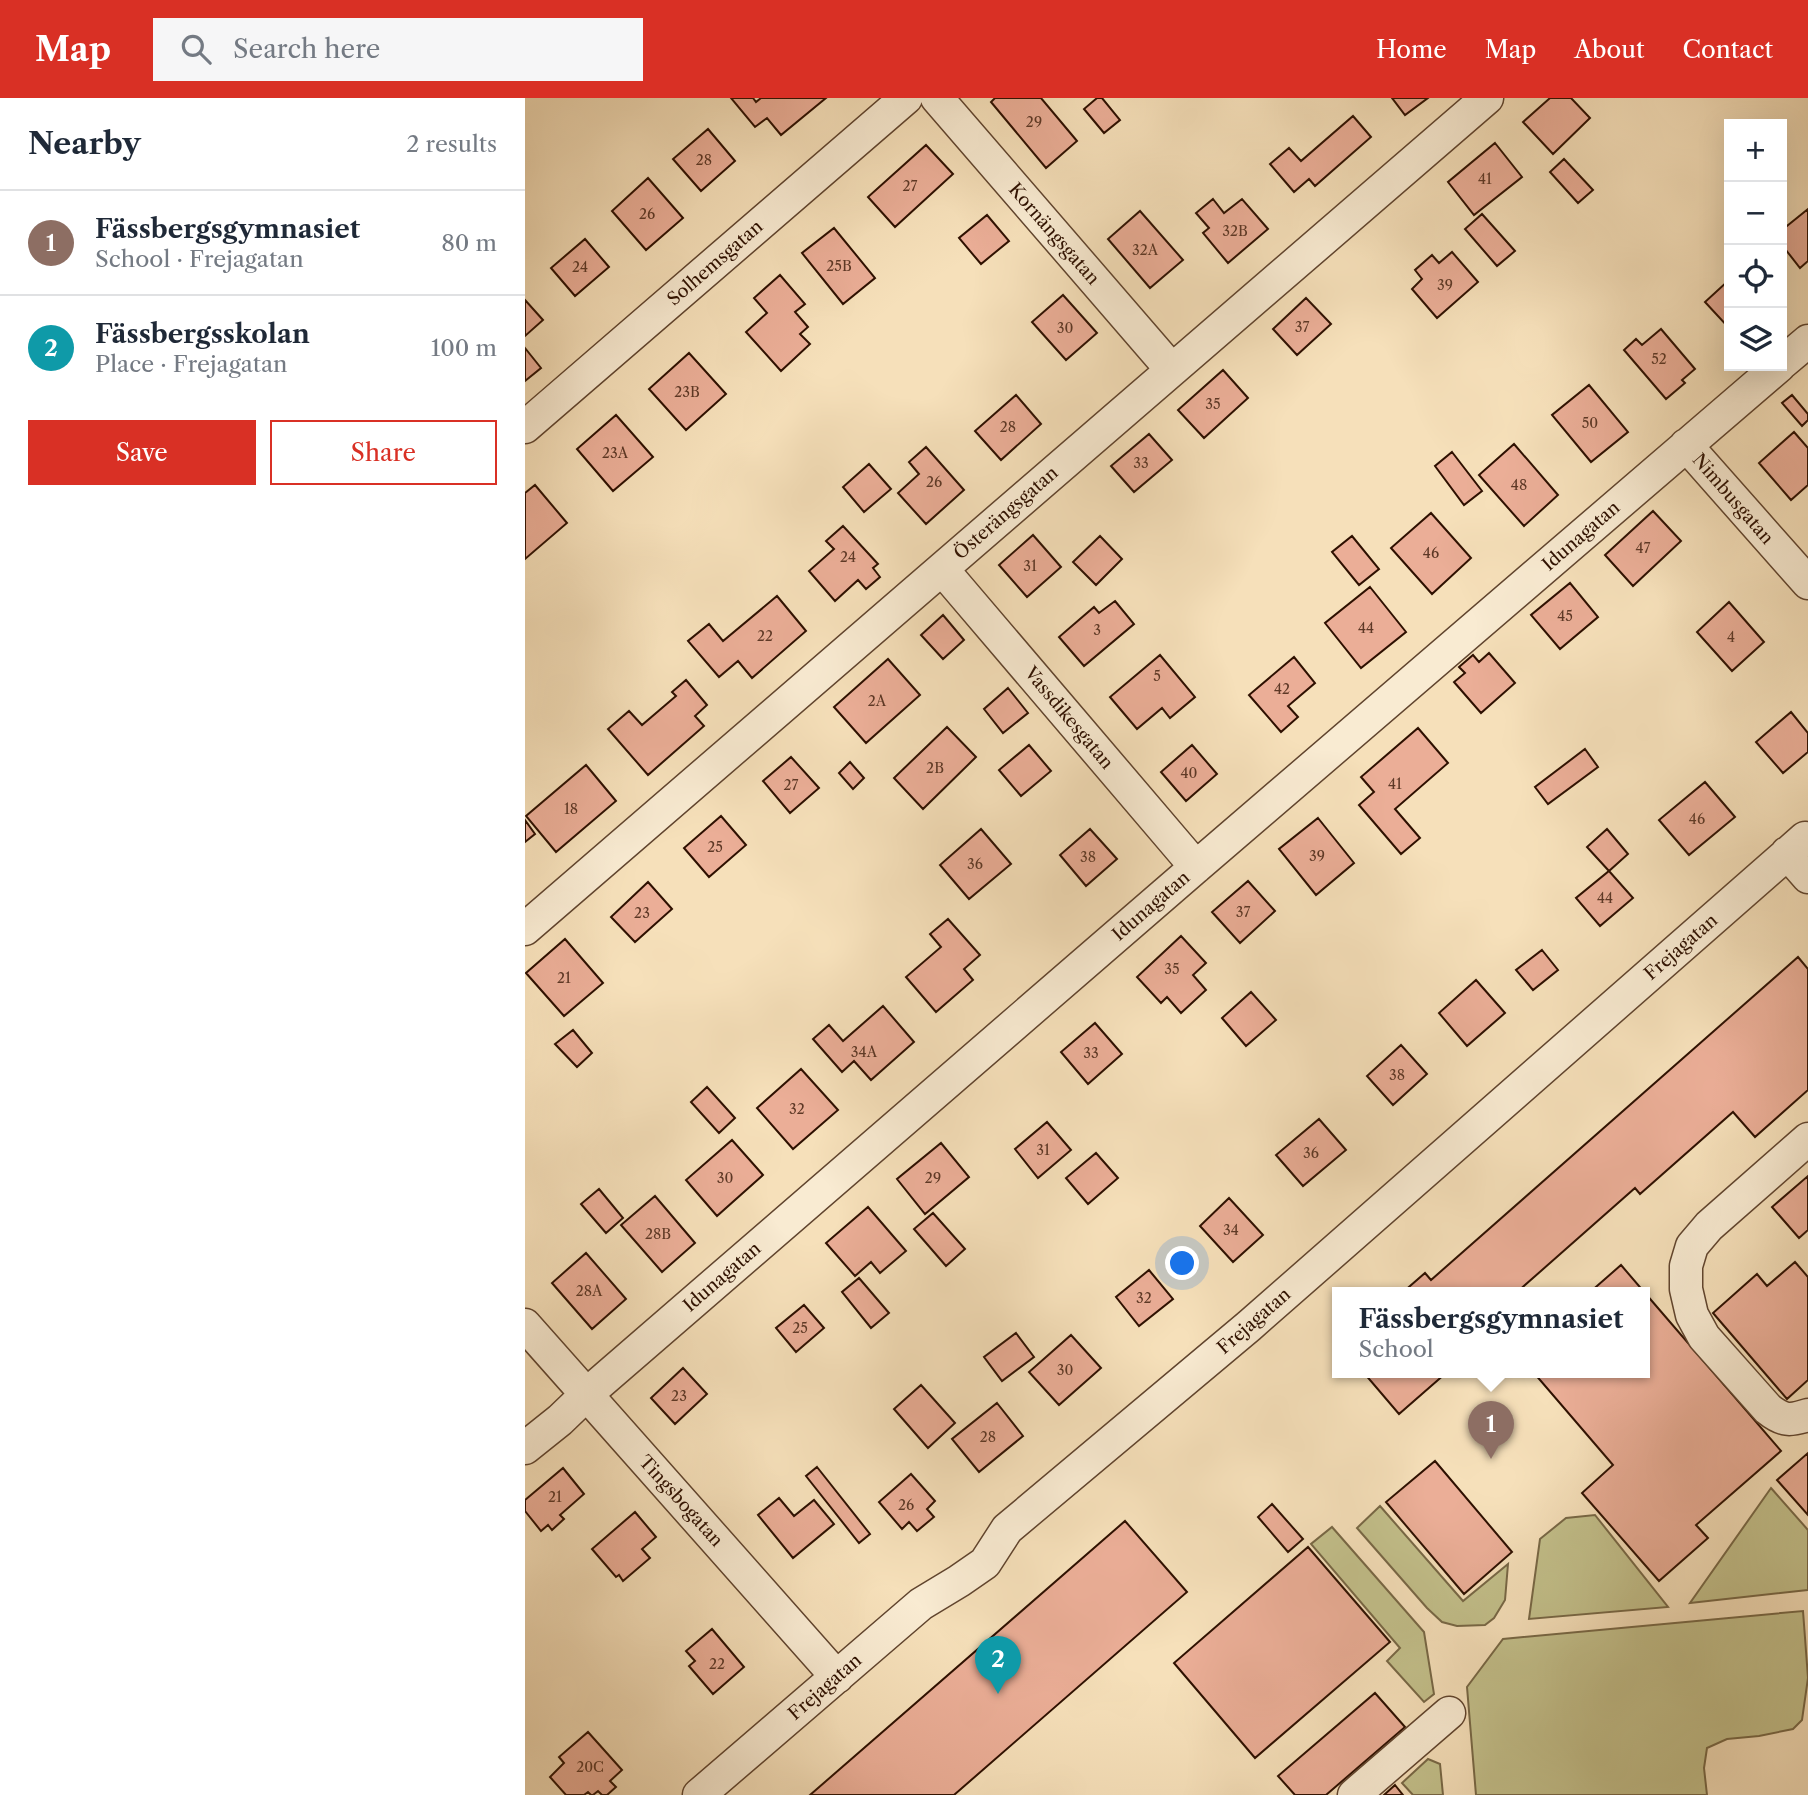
<!DOCTYPE html>
<meta charset="utf-8">
<style>
:root{--surface:#fff;--page:#f6f6f7;--text:#1f2937;--muted:#747a83;--line:#e0e1e3;--accent:#d93025}
body{margin:0;font-family:"Libre Caslon Text",serif;background:var(--page);color:var(--text)}
.controls{position:absolute;right:21px;top:21px;display:grid;overflow:hidden;border-radius:0px;box-shadow:0 7px 28px #0002}
.controls button{width:63px;height:63px;display:grid;place-items:center;padding:0;border:0;border-bottom:2px solid var(--line);background:var(--surface);color:var(--text);font:35px sans-serif}
.you{position:absolute;left:658px;top:1166px;width:24px;height:24px;margin:-18px;border:5px solid #fff;border-radius:50%;background:#1a73e8;box-shadow:0 0 0 10px #1a73e833}
.badge{display:grid;place-items:center;width:46px;height:46px;border-radius:50%;background:var(--accent);color:#fff;font-size:23px;font-weight:700}
.pin{position:absolute;translate:-50% -58px;filter:drop-shadow(0 2px 4px #0008)}
.pin::after{content:'';position:absolute;top:37px;width:24px;height:21px;background:inherit;clip-path:polygon(0 0,100% 0,50% 100%)}
.popup{position:absolute;left:807px;top:1189px;width:318px;height:91px;box-sizing:border-box;display:grid;place-content:center;border-radius:0px;background:var(--surface);filter:drop-shadow(0 2px 5px #0005);font-size:23px;white-space:nowrap;color:var(--muted)}
.popup b{font-size:26px;color:var(--text)}
.popup::after{content:'';position:absolute;left:50%;top:100%;margin-left:-14px;border:14px solid transparent;border-top-color:var(--surface)}
.list{margin:0;padding:0;list-style:none}
h2{display:flex;justify-content:space-between;align-items:center;height:91px;margin:0;padding:0 28px;font-size:30px}
h2 small{font-size:23px;font-weight:400;color:var(--muted)}
.list li{display:grid;grid-template-columns:46px 1fr auto;gap:21px;align-items:center;box-sizing:border-box;height:105px;padding:0 28px;border-top:2px solid var(--line)}
.list b{display:block;font-size:26px;white-space:nowrap}
.list p{margin:0;font-size:23px;white-space:nowrap;color:var(--muted)}
.list em{font-size:23px;font-style:normal;color:var(--muted)}
.actions{display:flex;gap:14px;padding:21px 28px}
.actions a{flex:1;padding:16px 0;border:2px solid var(--accent);border-radius:0px;text-align:center;font-size:24px;color:var(--accent)}
.actions .main{background:var(--accent);color:#fff}
.icon{flex:none;width:38px;height:38px;fill:none;stroke:currentColor;stroke-width:2;stroke-linecap:round;stroke-linejoin:round}
.map{position:relative;flex:none;width:1283px;height:1697px;overflow:hidden}
header{display:flex;align-items:center;gap:42px;box-sizing:border-box;height:98px;padding:0 35px;background:var(--accent);color:#fff}
header strong{font-size:33px}
nav{display:flex;gap:38px;margin-inline-start:auto;font-size:24px}
.search{width:490px;height:63px;background:var(--page);display:flex;align-items:center;gap:18px;box-sizing:border-box;padding:0 24px;border-radius:0px;color:var(--muted);font-size:26px}
main{display:flex}
aside{flex:1;background:var(--surface)}
.map>svg:first-child{display:block}
</style>
<header>
<strong>Map</strong>
<div class="search"><svg class="icon" aria-label="search" viewBox="0 0 24 24"><circle cx="10" cy="10" r="6"/><path d="M15 15l6 6"/></svg>Search here</div>
<nav><a>Home</a><a>Map</a><a>About</a><a>Contact</a></nav>
</header>
<main>
<aside>
<h2>Nearby<small>2 results</small></h2>
<ul class="list">
<li><span class="badge" style="background:#8d6e63">1</span><div><b>Fässbergsgymnasiet</b><p>School · Frejagatan</p></div><em>80 m</em></li>
<li><span class="badge" style="background:#0f9aa8">2</span><div><b>Fässbergsskolan</b><p>Place · Frejagatan</p></div><em>100 m</em></li>
</ul>
<div class="actions"><a class="main">Save</a><a>Share</a></div>
</aside>
<div class="map">
<svg width="1283" height="1697" viewBox="0 0 1283 1697">
<rect width="100%" height="100%" fill="#f6e0ba"/>
<filter id="stains"><feTurbulence type="fractalNoise" baseFrequency=".00286" numOctaves="4"/><feColorMatrix values="0 0 0 0 .2 0 0 0 0 .09 0 0 0 0 .02 0 0 0 .5 -.17"/></filter>
<radialGradient id="worn" r=".72"><stop offset=".6" stop-color="#630" stop-opacity="0"/><stop offset="1" stop-color="#630" stop-opacity=".3"/></radialGradient>
<path fill="#c3c08b" stroke="#786846" stroke-width="2" d="M1246 1390 1283 1432V1492L1165 1505Z
M855 1408 938 1503 983 1466 980 1502 969 1520 960 1527 932 1528 917 1524 902 1510 832 1430Z
M1070 1417 1143 1509 1004 1521 1015 1441 1041 1420Z
M807 1429 899 1534 909 1596 899 1604 862 1563 875 1550 786 1446Z
M1278 1513 1283 1580 1277 1622 1268 1631 1234 1638 1202 1641 1182 1650 1179 1670 1182 1697H951L942 1589 978 1541Z
M903 1661 915 1666 918 1697H888L877 1685Z"/>
<path fill="#ebae97" stroke="#2e1000" stroke-width="2" d="M206 0H228L231 4 236 0H301L256 37 242 20 230 29Z
M470 0H516L552 43 521 70 466 4Z
M572 0H577L595 22 579 35 559 11Z
M867 0H903L880 17Z
M1025 0H1046L1065 20 1028 56 998 24Z
M828 18 846 39 790 88 784 81 769 94 745 66 764 50 776 63Z
M183 31 210 63 176 93 148 61Z
M970 45 997 79 949 117 923 84Z
M401 47 428 76 370 129 343 99Z
M1039 61 1068 92 1053 105 1025 74Z
M123 80 158 120 121 152 87 113Z
M688 101 699 115 717 101 743 131 703 165 678 135 684 130 671 115Z
M1283 111V163L1275 170 1257 147V132Z
M615 113 658 162 625 190 583 141Z
M957 116 990 153 972 168 940 131Z
M462 117 484 143 456 166 434 140Z
M309 130 350 180 318 206 277 155Z
M60 141 84 169 50 198 26 170Z
M927 154 953 184 912 220 887 191 897 181 890 172 907 157 914 165Z
M255 177 280 206 270 214 283 229 275 236 285 246 256 273 221 234 242 215 229 200Z
M1204 182V230L1180 204Z
M538 197 572 235 541 262 507 224Z
M781 200 806 226 772 257 748 231Z
M0 202 18 222 0 238Z
M1136 231 1170 271 1157 282 1160 285 1141 301 1099 252 1111 241 1117 247Z
M0 250 16 270 0 283Z
M164 255 201 296 161 332 124 291Z
M698 272 723 300 679 340 653 312Z
M1064 287 1103 334 1066 364 1027 317Z
M491 297 516 326 476 362 450 333Z
M1267 297 1283 316V322L1277 328 1257 305Z
M91 317 128 359 88 393 52 351Z
M1269 334 1283 350V387L1266 402 1234 365Z
M624 336 647 362 609 394 586 368Z
M989 346 1033 397 999 428 954 377Z
M401 349 439 392 401 426 373 395 394 376 384 364Z
M927 354 957 393 939 407 910 368Z
M344 366 366 391 339 414 318 389Z
M10 387 42 425 0 461V395Z
M1128 413 1156 443 1108 488 1080 457Z
M906 415 946 460 907 496 866 450Z
M318 428 353 466 348 470 355 479 341 491 333 482 310 503 284 473 309 451 301 443Z
M508 437 536 469 502 499 474 467Z
M575 438 597 461 571 487 548 464Z
M827 438 854 471 834 487 807 454Z
M1045 485 1073 519 1035 551 1006 517Z
M845 489 881 534 836 570 800 525Z
M252 498 281 533 227 580 213 563 194 579 163 543 184 526 198 543Z
M590 503 609 526 559 568 534 539 569 509 574 515Z
M1204 504 1239 544 1207 573 1172 534Z
M418 517 439 542 418 561 396 537Z
M964 555 990 585 956 615 929 584 940 575 934 569 948 557 954 564Z
M635 557 670 599 645 620 637 610 612 631 585 599Z
M769 559 790 585 763 608 773 619 756 634 724 597Z
M363 561 395 597 341 645 309 609Z
M161 582 182 607 170 618 179 628 123 677 83 631 104 613 117 627 151 598 147 594Z
M483 590 503 615 478 635 459 611Z
M1266 614 1283 635V654L1258 675 1231 644Z
M422 629 451 659 398 711 369 680Z
M893 630 923 665 870 711 895 740 876 756 834 707 849 694 836 679Z
M504 647 526 673 496 698 474 672Z
M667 647 692 676 661 703 636 674Z
M1060 651 1073 669 1023 706 1010 689Z
M266 659 294 690 265 715 238 683Z
M325 664 339 680 328 691 314 675Z
M61 667 91 703 31 754 1 718Z
M1180 684 1210 719 1164 757 1134 722Z
M196 718 221 747 184 779 159 750Z
M793 720 829 765 791 797 754 751Z
M0 722 10 736 0 744Z
M456 731 486 766 444 801 415 767Z
M565 731 592 761 561 788 535 757Z
M1082 731 1103 756 1084 773 1062 749Z
M1084 773 1108 800 1075 828 1051 800Z
M723 783 750 813 715 845 687 814Z
M123 784 147 811 110 844 86 819Z
M423 821 455 857 439 871 448 882 411 914 381 879 416 849 405 836Z
M656 838 681 865 668 877 681 892 656 915 642 899 636 905 612 879Z
M40 841 78 885 39 918 1 875Z
M1017 852 1033 872 1008 892 991 872Z
M1273 859 1283 871V992L1230 1039 1208 1014 1115 1096 1110 1090 991 1195H877L900 1175 906 1182Z
M951 882 980 915 942 948 914 915Z
M726 894 751 922 721 948 697 920Z
M358 908 389 944 346 982 329 963 317 974 288 941 304 927 318 943Z
M570 925 597 956 563 986 536 954Z
M48 932 67 955 52 969 30 946Z
M876 947 902 976 868 1007 842 978Z
M276 971 313 1012 268 1051 232 1010Z
M182 989 210 1020 194 1035 166 1004Z
M794 1021 821 1052 778 1088 751 1057Z
M522 1024 546 1052 513 1080 490 1051Z
M207 1042 238 1077 192 1118 161 1082Z
M416 1045 444 1079 400 1116 372 1081Z
M571 1055 593 1080 563 1106 541 1080Z
M1283 1078V1132L1274 1140 1247 1109Z
M74 1091 98 1120 81 1135 56 1106Z
M130 1098 170 1145 137 1174 96 1127Z
M704 1100 738 1137 708 1164 675 1128Z
M343 1109 381 1153 355 1175 346 1164 330 1178 301 1145Z
M408 1115 440 1151 421 1168 389 1131Z
M61 1155 101 1201 67 1231 27 1185Z
M1270 1164 1283 1179V1282L1262 1301 1188 1215 1232 1176 1242 1188Z
M1096 1167 1120 1195H1064Z
M624 1172 648 1201 614 1228 591 1199Z
M334 1180 364 1215 346 1230 317 1194Z
M1120 1195 1256 1353 1171 1427 1183 1440 1134 1483 1057 1395 1088 1367 1009 1275H1120Z
M279 1207 299 1230 271 1254 251 1230Z
M491 1235 509 1259 477 1283 459 1259Z
M546 1237 576 1270 534 1307 504 1274Z
M158 1270 182 1296 150 1326 126 1300Z
M839 1275H921L874 1316Z
M396 1287 430 1325 403 1350 369 1311Z
M472 1305 498 1338 454 1374 427 1341Z
M1283 1355V1417L1252 1382Z
M910 1363 987 1454 939 1496 861 1404Z
M292 1369 345 1436 334 1445 281 1378Z
M38 1370 59 1396 35 1417 39 1421 27 1432 23 1427 16 1433 0 1413V1402Z
M386 1376 410 1403 402 1411 409 1419 392 1433 384 1424 377 1431 354 1404Z
M254 1400 269 1418 289 1402 309 1426 268 1460 233 1417Z
M747 1406 778 1441 763 1454 733 1419Z
M110 1414 131 1439 117 1451 125 1460 98 1483 94 1477 91 1479 67 1451Z
M600 1423 662 1494 429 1697H285Z
M783 1449 865 1544 730 1660 649 1565Z
M187 1531 219 1569 188 1596 164 1568 170 1563 161 1553Z
M850 1595 880 1629 801 1697H770L753 1678Z
M63 1634 97 1672 85 1683 91 1689 82 1697H77L73 1693 68 1697H66L63 1694 59 1697H41L25 1679 39 1665 34 1659Z
M870 1687 878 1697H859Z"/>
<g fill="none" stroke-linecap="round" stroke-linejoin="round">
<defs>
<path id="minor" d="M412 0 647 272
M1257 265 1283 243
M0 329 381 0
M1161 347 1283 485
M417 471 671 769
M1262 755 1283 779
M0 831 962 0
M1283 1041 1184 1128 1167 1148 1161 1168V1191L1167 1217 1179 1239 1243 1311C1258 1323 1265 1323 1283 1317
M0 1227 312 1579
M0 1350 35 1322 62 1296 671 769 1254 268
M174 1697 396 1506 434 1483 460 1465 482 1431 724 1228 1280 740
M829 1697 924 1615"/>
</defs>
<use href="#minor" stroke="#60442e" stroke-width="35"/>
<use href="#minor" stroke="#f9ebd2" stroke-width="32"/>
</g>
<g text-anchor="middle" dominant-baseline="central" stroke-width="6" stroke-linejoin="round" paint-order="stroke">
<g font-size="14" fill="#5d3826">
<text x="509" y="24">29</text>
<text x="179" y="62">28</text>
<text x="960" y="81">41</text>
<text x="385" y="88">27</text>
<text x="122" y="116">26</text>
<text x="710" y="133">32B</text>
<text x="620" y="152">32A</text>
<text x="314" y="168">25B</text>
<text x="55" y="169">24</text>
<text x="920" y="187">39</text>
<text x="777" y="229">37</text>
<text x="540" y="230">30</text>
<text x="1134" y="261">52</text>
<text x="162" y="294">23B</text>
<text x="688" y="306">35</text>
<text x="1065" y="325">50</text>
<text x="483" y="329">28</text>
<text x="90" y="355">23A</text>
<text x="616" y="365">33</text>
<text x="409" y="384">26</text>
<text x="994" y="387">48</text>
<text x="1118" y="450">47</text>
<text x="906" y="455">46</text>
<text x="323" y="459">24</text>
<text x="505" y="468">31</text>
<text x="1040" y="518">45</text>
<text x="841" y="530">44</text>
<text x="572" y="532">3</text>
<text x="240" y="538">22</text>
<text x="1206" y="539">4</text>
<text x="632" y="578">5</text>
<text x="757" y="591">42</text>
<text x="352" y="603">2A</text>
<text x="410" y="670">2B</text>
<text x="664" y="675">40</text>
<text x="870" y="686">41</text>
<text x="266" y="687">27</text>
<text x="46" y="711">18</text>
<text x="1172" y="721">46</text>
<text x="190" y="749">25</text>
<text x="792" y="758">39</text>
<text x="563" y="759">38</text>
<text x="450" y="766">36</text>
<text x="1080" y="800">44</text>
<text x="718" y="814">37</text>
<text x="117" y="815">23</text>
<text x="647" y="871">35</text>
<text x="39" y="880">21</text>
<text x="339" y="954">34A</text>
<text x="566" y="955">33</text>
<text x="872" y="977">38</text>
<text x="272" y="1011">32</text>
<text x="518" y="1052">31</text>
<text x="786" y="1055">36</text>
<text x="200" y="1080">30</text>
<text x="408" y="1080">29</text>
<text x="706" y="1132">34</text>
<text x="133" y="1136">28B</text>
<text x="64" y="1193">28A</text>
<text x="619" y="1200">32</text>
<text x="275" y="1230">25</text>
<text x="540" y="1272">30</text>
<text x="154" y="1298">23</text>
<text x="463" y="1339">28</text>
<text x="30" y="1399">21</text>
<text x="381" y="1407">26</text>
<text x="192" y="1566">22</text>
<text x="65" y="1669">20C</text>
</g>
<g font-size="18" fill="#2e1000" stroke="#f9ebd2">
<text transform="translate(529 136) rotate(49)">Kornängsgatan</text>
<text transform="translate(190 165) rotate(-41)">Solhemsgatan</text>
<text transform="translate(1208 401) rotate(49)">Nimbusgatan</text>
<text transform="translate(481 415) rotate(-41)">Österängsgatan</text>
<text transform="translate(1056 438) rotate(-41)">Idunagatan</text>
<text transform="translate(544 620) rotate(50)">Vassdikesgatan</text>
<text transform="translate(626 808) rotate(-41)">Idunagatan</text>
<text transform="translate(1156 849) rotate(-41)">Frejagatan</text>
<text transform="translate(197 1179) rotate(-41)">Idunagatan</text>
<text transform="translate(729 1223) rotate(-41)">Frejagatan</text>
<text transform="translate(156 1403) rotate(48)">Tingsbogatan</text>
<text transform="translate(300 1589) rotate(-41)">Frejagatan</text>
</g>
</g>
<rect width="100%" height="100%" filter="url(#stains)"/>
<rect width="100%" height="100%" fill="url(#worn)"/>
</svg>
<div class="controls">
<button>+</button>
<button>−</button>
<button><svg class="icon" aria-label="locate" viewBox="0 0 24 24"><circle cx="12" cy="12" r="6"/><path d="M12 2v4M12 18v4M2 12h4M18 12h4"/></svg></button>
<button><svg class="icon" aria-label="layers" viewBox="0 0 24 24"><path d="M12 4l9 5-9 5-9-5zM3 14l9 5 9-5"/></svg></button>
</div>
<div class="you"></div>
<div class="pin badge" style="left:966px;top:1361px;background:#8d6e63">1</div>
<div class="popup"><b>Fässbergsgymnasiet</b>School</div>
<div class="pin badge" style="left:473px;top:1596px;background:#0f9aa8">2</div>
</div>
</main>
